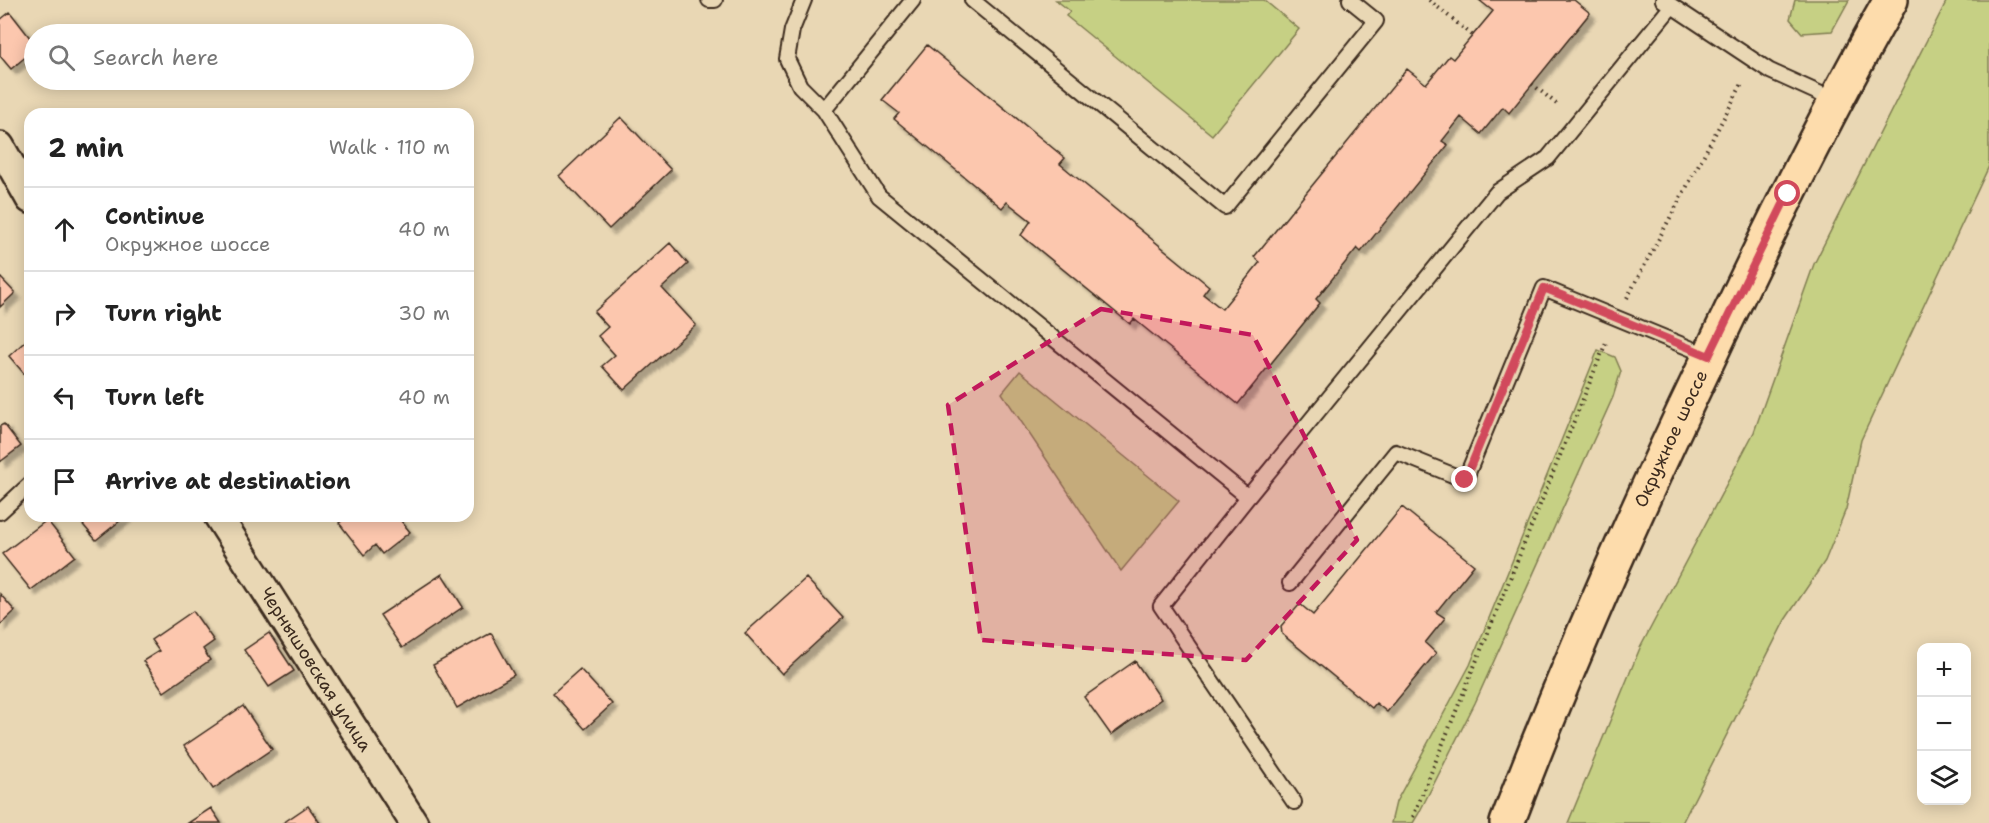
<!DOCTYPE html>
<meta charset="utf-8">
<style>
:root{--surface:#fff;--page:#f6f6f6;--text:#222;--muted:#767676;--line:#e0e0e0}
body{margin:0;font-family:"Shantell Sans",sans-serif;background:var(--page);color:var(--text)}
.controls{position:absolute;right:18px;bottom:18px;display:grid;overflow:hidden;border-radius:12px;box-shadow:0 3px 15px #0003}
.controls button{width:54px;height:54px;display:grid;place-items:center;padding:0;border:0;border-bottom:2px solid var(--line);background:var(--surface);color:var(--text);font:30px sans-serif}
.stop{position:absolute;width:18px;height:18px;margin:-14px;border:4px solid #d1495b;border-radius:50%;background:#fff}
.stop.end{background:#d1495b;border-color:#fff;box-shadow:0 2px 6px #0008}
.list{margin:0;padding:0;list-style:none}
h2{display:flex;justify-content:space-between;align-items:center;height:78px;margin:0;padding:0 24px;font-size:26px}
h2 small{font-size:20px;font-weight:400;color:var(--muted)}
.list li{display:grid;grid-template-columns:39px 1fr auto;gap:18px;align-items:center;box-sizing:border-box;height:84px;padding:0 24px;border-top:2px solid var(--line)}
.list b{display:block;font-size:22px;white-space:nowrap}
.list p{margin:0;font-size:20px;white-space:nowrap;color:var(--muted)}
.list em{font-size:20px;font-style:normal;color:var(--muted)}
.icon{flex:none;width:33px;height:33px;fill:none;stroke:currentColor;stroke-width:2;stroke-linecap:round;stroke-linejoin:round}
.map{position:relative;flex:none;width:1989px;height:823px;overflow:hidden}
.search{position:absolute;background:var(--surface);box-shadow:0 3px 15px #0003;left:24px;top:24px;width:450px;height:66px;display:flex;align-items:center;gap:15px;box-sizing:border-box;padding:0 21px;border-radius:33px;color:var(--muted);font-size:22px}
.panel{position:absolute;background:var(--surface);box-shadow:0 3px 15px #0003;left:24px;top:108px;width:450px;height:414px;border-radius:18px}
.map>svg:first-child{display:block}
</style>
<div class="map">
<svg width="1989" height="823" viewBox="0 0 1989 823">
<defs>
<filter id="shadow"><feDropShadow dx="5.5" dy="5.5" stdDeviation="1.5" flood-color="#0004"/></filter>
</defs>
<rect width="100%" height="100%" fill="#e9d7b4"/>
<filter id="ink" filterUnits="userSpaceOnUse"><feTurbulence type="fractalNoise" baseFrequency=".0167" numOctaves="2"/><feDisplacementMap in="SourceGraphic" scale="12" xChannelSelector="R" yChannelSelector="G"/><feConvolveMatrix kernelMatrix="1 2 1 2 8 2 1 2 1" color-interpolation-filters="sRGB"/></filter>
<g filter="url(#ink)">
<path fill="#c6d084" stroke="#807d51" stroke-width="1.5" d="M1056 0H1264L1299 29 1212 135 1066 16 1070 11Z
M1795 0H1849L1832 31 1802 33 1790 19Z
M1947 0H1989V166L1861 440 1846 509 1825 561 1785 620 1682 823H1568L1640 648 1754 432 1814 264Z
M1598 350 1615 357 1621 371 1613 397 1475 703 1419 813 1413 823H1391L1396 802 1470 665Z
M1020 371 1179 501 1121 571 1002 393Z"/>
<path fill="#fcc7ae" stroke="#3b2a1e" stroke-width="1.5" filter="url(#shadow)" d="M1479 0H1574L1590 13 1509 113 1503 107 1481 134 1461 117 1442 141 1448 145 1361 252 1357 248 1316 299 1320 303 1238 404 1134 319 1130 324 1021 235 1031 221 1007 202 1002 208 894 119 899 113 882 100 927 45 1065 158 1060 164 1209 286 1203 294 1222 309 1260 262 1254 257 1407 69 1426 84 1449 56 1453 59 1493 11Z
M10 12 34 43V50L11 69 0 56V20Z
M621 117 671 170 609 229 559 176Z
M670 243 688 264 662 288 696 325 624 390 602 366 615 355 598 336 608 327 594 312Z
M0 277 15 293 0 307Z
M30 337V375L27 377 9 356Z
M4 424 21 446 0 462V426Z
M1402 507 1474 565 1436 612 1445 618 1425 643 1436 653 1387 712 1376 703 1372 708 1282 634 1281 626 1300 604 1313 615Z
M83 516H126L96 540 79 520Z
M348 516H397L410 532 382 554 375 545 364 555 339 523Z
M47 520 75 556 31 590 2 554Z
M442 574 463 607 402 648 380 615Z
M806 578 843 618 782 674 745 633Z
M0 594 15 611 0 625Z
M193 611 214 641 203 649 210 660 164 692 143 661 159 651 151 640Z
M269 633 294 671 269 687 244 650Z
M491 633 514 675 457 708 433 665Z
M1135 661 1161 699 1111 735 1084 697Z
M580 669 612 704 585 729 553 693Z
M243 706 272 749 213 789 184 746Z
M308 806 320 823H283Z
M211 808 221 823H188Z"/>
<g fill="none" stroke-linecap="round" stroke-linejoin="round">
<defs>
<path id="lane" d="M709 0H715
M804 0 792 30 787 59 800 86 824 110 879 196 1248 497 1497 192 1548 158 1671 7
M972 0 1225 207 1376 21 1350 0
M1663 0 1770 71 1834 100
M824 110 913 0
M1248 497 1161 606 1294 802
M0 512 30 484
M1290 583 1396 452 1465 480 1544 288 1709 356"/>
<g id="street">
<path d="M0 146 30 199"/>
<path id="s1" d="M218 516 414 823"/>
</g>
<g id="primary">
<path id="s2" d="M1507 823C1566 668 1633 516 1705 366 1763 242 1823 119 1891 0"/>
</g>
</defs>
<use href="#lane" stroke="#3b2a1e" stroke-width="18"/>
<use href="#street" stroke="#3b2a1e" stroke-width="32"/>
<use href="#primary" stroke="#3b2a1e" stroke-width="38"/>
<path stroke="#3b2a1e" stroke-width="4" stroke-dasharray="1.5 4.5" stroke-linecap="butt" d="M1429 0 1473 36
M1532 84 1559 106
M1627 298 1743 82
M1413 817 1607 340"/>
<use href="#lane" stroke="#e9d7b4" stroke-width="14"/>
<use href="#street" stroke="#e9d7b4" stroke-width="27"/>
<use href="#primary" stroke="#fddcac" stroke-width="33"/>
</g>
</g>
<g fill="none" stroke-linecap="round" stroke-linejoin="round" filter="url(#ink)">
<path stroke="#d1495b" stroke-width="8" d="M1465 480 1544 288 1709 356 1788 194"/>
</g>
<path fill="#c2185b" fill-opacity="0.2" stroke="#c2185b" stroke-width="4.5" stroke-dasharray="12 8" stroke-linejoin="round" d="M1101 309 1253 335 1357 540 1246 660 981 640 948 405Z"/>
<g text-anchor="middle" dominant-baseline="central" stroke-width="4.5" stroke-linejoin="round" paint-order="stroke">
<g font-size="18" fill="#3b2a1e" stroke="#e9d7b4">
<text stroke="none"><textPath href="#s2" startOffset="418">Окружное шоссе</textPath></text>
<text stroke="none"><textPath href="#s1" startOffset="182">Чернышовская улица</textPath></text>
</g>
</g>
</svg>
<div class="controls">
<button>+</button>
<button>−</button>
<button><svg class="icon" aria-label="layers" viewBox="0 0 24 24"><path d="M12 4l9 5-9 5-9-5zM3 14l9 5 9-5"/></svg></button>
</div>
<div class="stop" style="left:1788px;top:194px"></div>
<div class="stop end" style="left:1465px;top:480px"></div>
<div class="search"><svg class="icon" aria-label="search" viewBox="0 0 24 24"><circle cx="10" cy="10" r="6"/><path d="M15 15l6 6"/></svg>Search here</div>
<section class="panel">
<h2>2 min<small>Walk · 110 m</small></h2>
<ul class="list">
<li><svg class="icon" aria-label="ahead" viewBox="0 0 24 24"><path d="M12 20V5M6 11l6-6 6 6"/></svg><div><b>Continue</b><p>Окружное шоссе</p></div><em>40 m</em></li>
<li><svg class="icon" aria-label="right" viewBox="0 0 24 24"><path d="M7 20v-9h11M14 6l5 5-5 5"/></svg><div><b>Turn right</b></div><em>30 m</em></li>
<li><svg class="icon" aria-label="left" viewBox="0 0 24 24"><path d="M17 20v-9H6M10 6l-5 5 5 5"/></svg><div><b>Turn left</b></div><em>40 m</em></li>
<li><svg class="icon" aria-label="arrive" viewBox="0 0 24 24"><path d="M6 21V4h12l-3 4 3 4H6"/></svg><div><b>Arrive at destination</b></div></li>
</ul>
</section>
</div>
